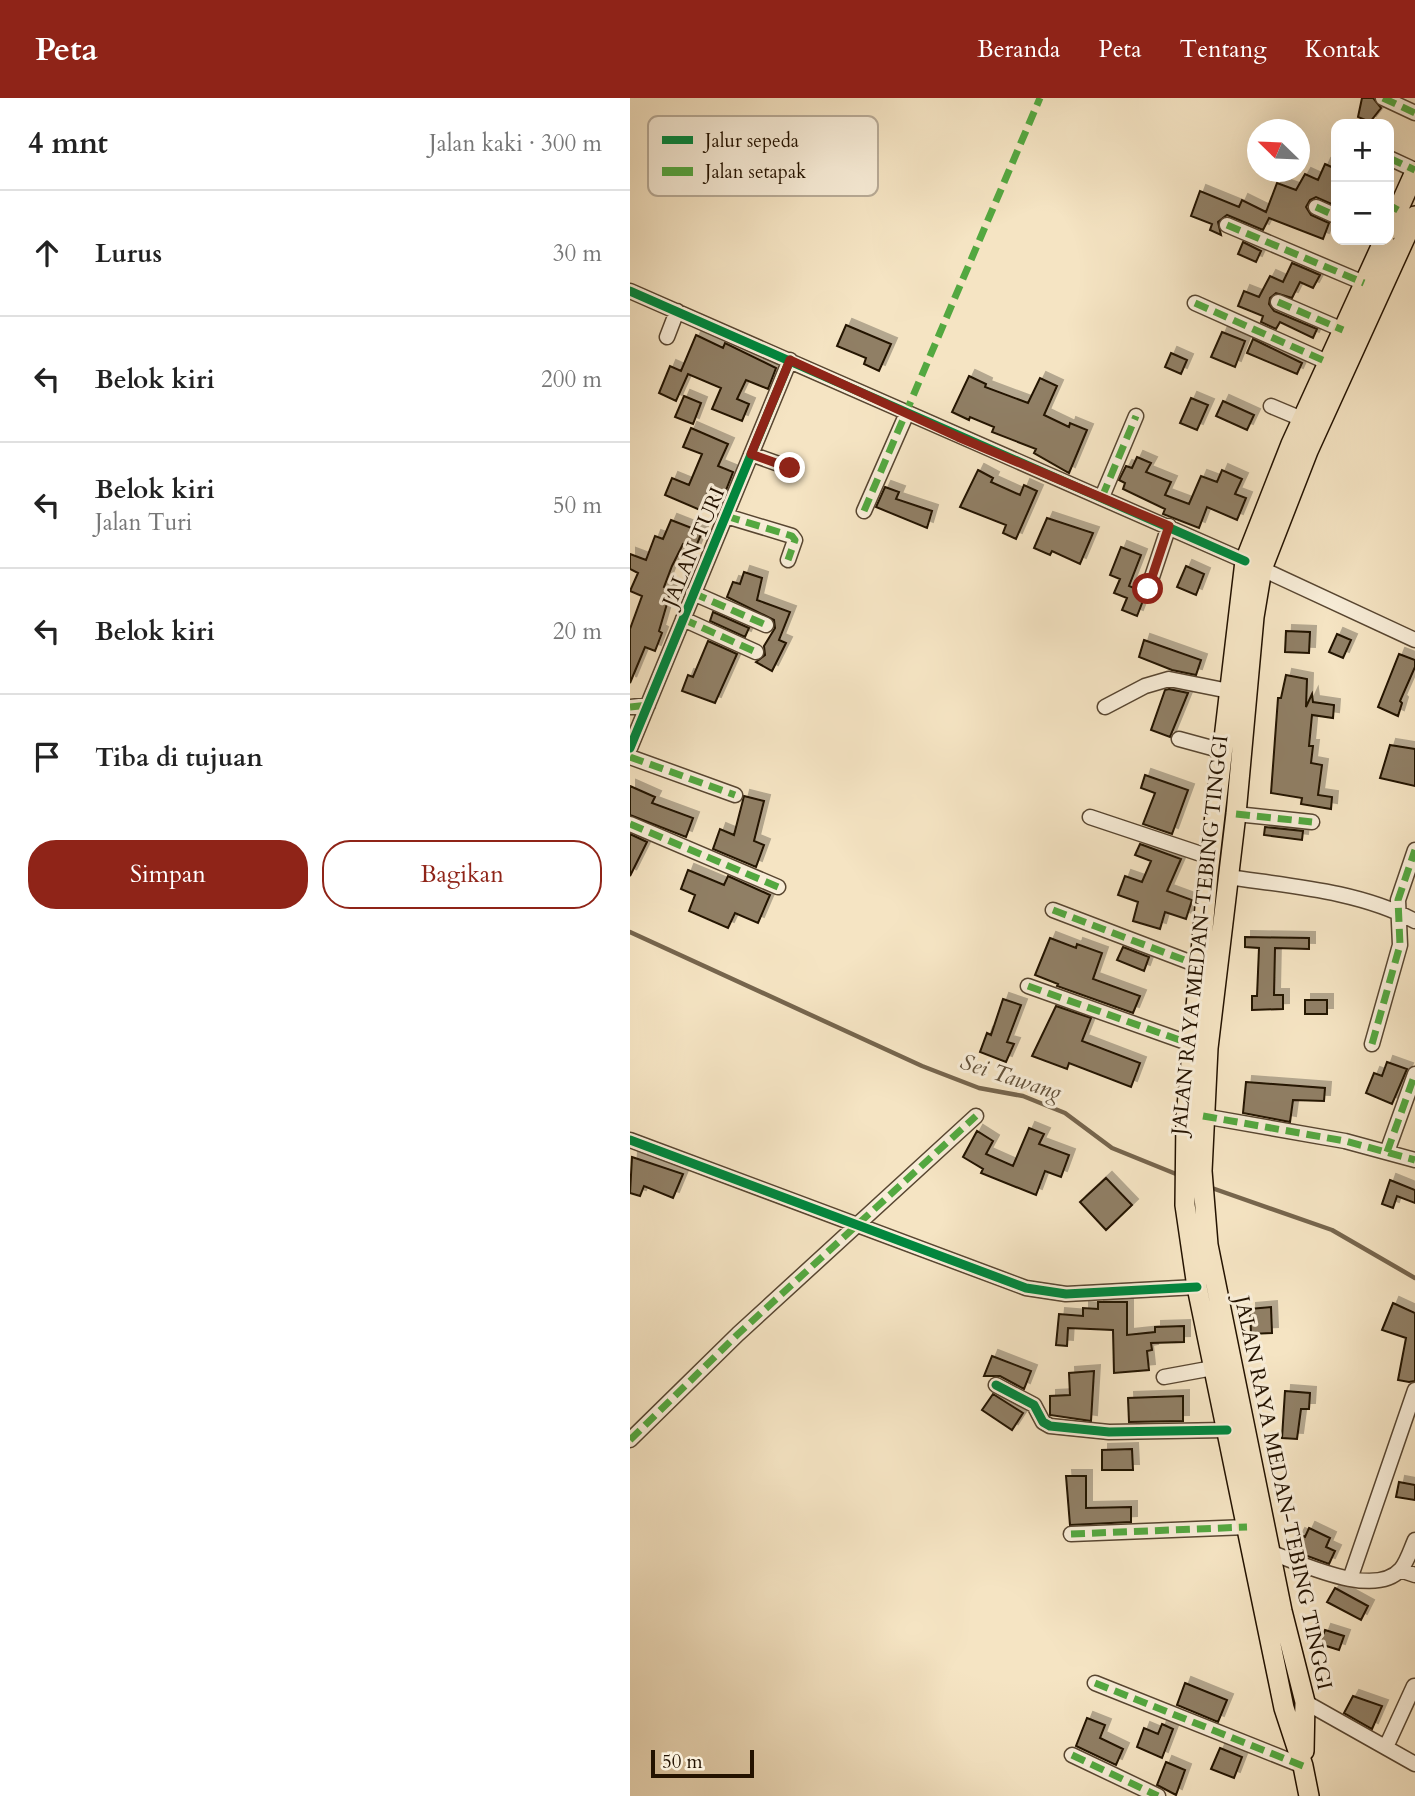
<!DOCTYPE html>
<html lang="id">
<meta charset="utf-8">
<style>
:root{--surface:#fff;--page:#f2f2f2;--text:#222;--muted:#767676;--line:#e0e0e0;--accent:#8f2418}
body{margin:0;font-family:Cardo,serif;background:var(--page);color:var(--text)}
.controls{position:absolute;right:21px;top:21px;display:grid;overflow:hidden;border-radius:14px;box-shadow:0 7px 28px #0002}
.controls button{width:63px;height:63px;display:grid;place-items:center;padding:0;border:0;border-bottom:2px solid var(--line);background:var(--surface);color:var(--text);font:35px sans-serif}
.compass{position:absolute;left:617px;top:21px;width:63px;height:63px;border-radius:50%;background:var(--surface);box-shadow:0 7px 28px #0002;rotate:293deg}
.scale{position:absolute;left:21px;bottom:18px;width:103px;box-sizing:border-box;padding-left:7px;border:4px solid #231200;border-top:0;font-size:19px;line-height:24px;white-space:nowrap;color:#231200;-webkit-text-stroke:5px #f8edd8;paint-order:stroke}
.stop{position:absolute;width:21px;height:21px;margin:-16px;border:5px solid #8f2418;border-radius:50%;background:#fff}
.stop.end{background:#8f2418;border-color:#fff;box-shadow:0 2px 7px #0008}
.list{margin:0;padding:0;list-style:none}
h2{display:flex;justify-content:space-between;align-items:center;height:91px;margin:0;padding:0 28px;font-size:30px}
h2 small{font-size:23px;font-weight:400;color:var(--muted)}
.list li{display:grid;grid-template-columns:46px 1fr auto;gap:21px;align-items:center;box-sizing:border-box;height:126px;padding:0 28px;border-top:2px solid var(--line)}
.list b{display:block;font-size:26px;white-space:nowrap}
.list p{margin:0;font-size:23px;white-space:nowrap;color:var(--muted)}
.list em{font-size:23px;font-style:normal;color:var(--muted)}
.actions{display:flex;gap:14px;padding:21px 28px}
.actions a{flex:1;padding:16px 0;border:2px solid var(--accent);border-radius:28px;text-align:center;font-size:24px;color:var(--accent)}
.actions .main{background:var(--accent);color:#fff}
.icon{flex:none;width:38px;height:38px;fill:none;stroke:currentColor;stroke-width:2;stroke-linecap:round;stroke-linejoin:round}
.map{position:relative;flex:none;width:785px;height:1698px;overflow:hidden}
header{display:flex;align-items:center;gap:42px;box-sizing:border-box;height:98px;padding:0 35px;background:var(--accent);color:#fff}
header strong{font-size:33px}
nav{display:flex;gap:38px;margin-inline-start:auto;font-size:24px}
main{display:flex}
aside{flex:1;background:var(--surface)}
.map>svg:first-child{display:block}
</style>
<header>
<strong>Peta</strong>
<nav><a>Beranda</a><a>Peta</a><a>Tentang</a><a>Kontak</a></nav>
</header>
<main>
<aside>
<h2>4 mnt<small>Jalan kaki · 300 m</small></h2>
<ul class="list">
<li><svg class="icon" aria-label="ahead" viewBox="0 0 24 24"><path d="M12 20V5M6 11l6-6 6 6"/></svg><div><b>Lurus</b></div><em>30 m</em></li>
<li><svg class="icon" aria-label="left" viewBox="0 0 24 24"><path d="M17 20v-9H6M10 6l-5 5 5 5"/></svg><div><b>Belok kiri</b></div><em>200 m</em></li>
<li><svg class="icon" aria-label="left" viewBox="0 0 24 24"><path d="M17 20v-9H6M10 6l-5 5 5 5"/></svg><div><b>Belok kiri</b><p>Jalan Turi</p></div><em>50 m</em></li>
<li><svg class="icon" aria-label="left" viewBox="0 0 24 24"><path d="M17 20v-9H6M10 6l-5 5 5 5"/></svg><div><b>Belok kiri</b></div><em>20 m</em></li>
<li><svg class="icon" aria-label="arrive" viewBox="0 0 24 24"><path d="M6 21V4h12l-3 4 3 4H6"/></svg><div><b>Tiba di tujuan</b></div></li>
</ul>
<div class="actions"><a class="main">Simpan</a><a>Bagikan</a></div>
</aside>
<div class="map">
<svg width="785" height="1698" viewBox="0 0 785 1698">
<defs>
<filter id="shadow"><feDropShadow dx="6" dy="-6" stdDeviation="0" flood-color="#0004"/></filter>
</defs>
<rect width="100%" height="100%" fill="#f5e4c3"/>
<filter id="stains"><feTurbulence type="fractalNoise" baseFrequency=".00286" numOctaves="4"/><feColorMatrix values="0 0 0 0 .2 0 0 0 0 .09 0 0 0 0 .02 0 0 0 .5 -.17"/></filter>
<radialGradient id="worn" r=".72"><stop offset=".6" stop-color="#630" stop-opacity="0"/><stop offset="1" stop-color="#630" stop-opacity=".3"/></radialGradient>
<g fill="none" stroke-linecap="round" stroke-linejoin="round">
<path stroke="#76654d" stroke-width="4.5" d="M0 834 292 968 349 990 393 998 435 1015 482 1050 551 1078
M579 1089 702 1132 785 1180"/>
</g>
<path fill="#907f65" stroke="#231200" stroke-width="2" filter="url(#shadow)" d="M732 0H743L751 10 740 24 728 19Z
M695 66 706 71V108L686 99 680 102 676 109 681 117 699 125 693 141 639 120 633 132 597 117 588 124 591 137 580 132 582 126 561 118 570 93 609 109 612 102 636 114 647 85 666 92 675 76 688 82Z
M613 144 631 153 626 164 608 156Z
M662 165 690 177 683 190 670 184 662 200 646 195 640 200 639 206 644 213 687 231 683 240 650 224 646 231 631 224 633 218 608 208 614 193 629 199 640 178 653 184Z
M216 227 261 246 249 273 234 266 236 260 207 248Z
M592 234 615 243 605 269 581 259Z
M66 237 93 250 95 245 146 270 138 291 116 282 107 301 119 306 112 323 82 311 91 290 58 276 46 303 29 295 40 268 51 273Z
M623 241 672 265 667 276 617 255Z
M541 255 557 262 551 276 535 269Z
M339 278 356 286 355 289 398 305 410 280 427 288 414 317 439 329 440 325 457 332 439 375 404 355 406 351 362 334 364 329 340 319 339 322 322 314Z
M54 298 71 305 63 326 45 319Z
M561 300 578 307 567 332 550 325Z
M593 303 624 317 617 332 586 318Z
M61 330 98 346 88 368 103 374 93 400 78 393 70 412 35 397 42 380 59 387 72 356 53 349Z
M507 359 521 365 516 374 541 384 535 397 559 406 571 378 587 384 592 372 612 381 605 396 616 400 607 422 577 409 569 430 533 416 535 411 493 391 495 385 489 382 496 368 502 370Z
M348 372 363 380 361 384 390 397 394 387 407 393 386 441 373 435 376 427 330 409Z
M255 389 269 394 266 401 302 413 297 430 246 409Z
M417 420 463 435 450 466 422 453 420 457 404 450Z
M41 422 72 434 65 451 53 446 42 468 34 489 41 492 29 533 32 535 25 553 15 549 0 585V531L12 498 0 493 8 475 0 471V456L16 462 25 438 33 441Z
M491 449 511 457 499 488 509 492 514 500 507 518 492 512 497 500 484 495 490 481 480 477Z
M556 468 574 476 566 497 547 489Z
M114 474 132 480 127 502 160 514 149 542 156 545 142 573 126 564 135 557 134 548 145 530 144 522 97 499 103 484 110 486Z
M83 514 119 530 115 539 80 523Z
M656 533 680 534 679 555 655 554Z
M707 536 721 542 713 560 699 554Z
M514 542 571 562 566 577 542 572 509 559Z
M78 543 107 556 85 605 52 593 58 577 63 579Z
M769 556 785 562V569L770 603 772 605 768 618 748 609Z
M656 577 677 581 676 609 682 596 683 604 704 607 703 620 682 617 679 648H683L681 665 692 667 688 697 702 699 701 711 671 706 672 700 641 695 648 600H651Z
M539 591 558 595 540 639 521 632 535 592Z
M760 647 785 651V688L750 680Z
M515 677 558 692 542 736 513 726 525 695 511 690Z
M0 688 25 699 22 705 63 720 56 739 0 717Z
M114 698 134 703 124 743 134 747 126 769 83 751 90 731 104 737Z
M635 729 673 733 672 742 634 737Z
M0 736 17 744 0 778Z
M510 746 551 761 537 793 562 802 556 821 535 814 530 831 503 823 508 804 488 797 495 778 512 784 521 763 505 757Z
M58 772 94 787 98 778 140 797 128 825 105 815 98 830 59 813 65 797 51 791Z
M615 839 679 840V851L645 850 644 897H653V911L622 912V898H627L629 850 615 849Z
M420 840 446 850 447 846 472 855 463 881 510 898 503 915 427 888 428 886 405 877Z
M493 849 519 859 514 873 487 862Z
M373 901 391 907 377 944 384 946 376 964 350 954 357 935 361 937Z
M675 902H697V916H675Z
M426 908 461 920 452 943 510 965 501 989 439 965 437 971 402 958Z
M757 964 777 971 762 1006 736 995 744 975 752 978Z
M616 984 695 990 694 1003 663 1002 660 1024 613 1015Z
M399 1030 414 1036 409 1046 439 1057 431 1079 415 1073 406 1097 351 1075 353 1071 333 1059 347 1033 363 1043 356 1056 383 1068Z
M2 1059 53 1076 43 1100 14 1088 10 1098 0 1095Z
M476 1080 502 1107 476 1132 450 1104Z
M760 1082 785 1092V1105L767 1098 763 1110 752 1106Z
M468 1204H497V1237L525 1234V1229L554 1228V1244L521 1245 522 1252 517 1253 519 1272 484 1275 483 1232 438 1230 437 1248 426 1247 429 1216 453 1218V1210L468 1211Z
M763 1205 785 1215V1283L779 1284 768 1282 776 1240 752 1232Z
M641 1209 642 1235 621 1236 620 1211Z
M362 1258 401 1273 394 1291 370 1278H354Z
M464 1273 461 1323 420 1317V1298L440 1297 439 1275Z
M655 1293 680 1295 679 1311H671L667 1341 652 1340Z
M363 1296 393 1315 382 1332 352 1312Z
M553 1298V1323L499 1324 498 1300Z
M502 1351 503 1372H472V1352Z
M436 1378H456V1410L501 1409V1424L440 1427Z
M769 1384 785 1387V1402L766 1399Z
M679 1430 700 1440 696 1449 705 1453 699 1466 661 1452 669 1436 675 1439Z
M705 1490 738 1508 731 1522 697 1504Z
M695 1532 714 1538 709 1552 690 1546Z
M555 1585 597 1602 588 1624 547 1607Z
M723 1598 752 1608 742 1631 714 1615Z
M457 1620 475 1627 470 1640 493 1651 486 1667 446 1648Z
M532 1626 543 1631 532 1660 507 1649 514 1630 528 1636Z
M590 1650 612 1659 604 1680 581 1671Z
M536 1664 555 1672 546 1697 527 1687Z"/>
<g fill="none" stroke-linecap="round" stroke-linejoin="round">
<defs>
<path id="minor" d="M753 0 785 15
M759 60 785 72
M686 109 706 118
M597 127 734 185
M0 193 615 463
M648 204 713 232
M565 205 697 264
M37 239 47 213
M641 308 672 321
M121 356 160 370
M472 399 506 318
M234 413 277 315
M96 418 162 438 165 442 158 462
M632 471 785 542
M518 491 539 428
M63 495 136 527
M53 521 126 554
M0 609 18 607
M475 609 515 588 539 581 599 593
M549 641 593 653
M0 650 160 262
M0 659 105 697
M606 716 682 724
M460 719 580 759
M0 726 148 789
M598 779C659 788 730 793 785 823
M423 812 570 868
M398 888 561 946
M742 946 770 847 768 802 785 752
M573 1018 715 1043 785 1062
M0 1042 396 1190 436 1196 567 1189
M757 1054 785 976
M534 1279 583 1270
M366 1287 404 1307 413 1324 420 1328 479 1334 597 1332
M0 1342 108 1236 346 1018
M441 1436 617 1429
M642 1455C673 1466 745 1501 771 1471 777 1464 781 1451 785 1442
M770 1472 785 1477
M720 1481 785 1292
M465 1585 673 1668
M675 1604 785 1666
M756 1649 784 1588
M442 1657 528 1698"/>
<path id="highway" d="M759 132 785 74
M674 1653 675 1604 652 1513 578 1147 572 1073 578 950 606 716 624 519 632 471 678 353 785 118
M679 1698 673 1668 654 1610 567 1189 555 1107 556 1020 578 776 615 463 661 346 754 142"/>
</defs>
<use href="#minor" stroke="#584631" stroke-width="17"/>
<use href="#highway" stroke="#231200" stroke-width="22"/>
<use href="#minor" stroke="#f8edd8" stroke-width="14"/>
<use href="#highway" stroke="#f5e4c3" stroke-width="19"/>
<path stroke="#53a840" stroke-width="7" stroke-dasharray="14 7" stroke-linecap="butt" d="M753 0 785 15
M759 60 785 72
M759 107 768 112
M686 109 706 118
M597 127 734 185
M648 204 713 232
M565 205 697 264
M121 356 160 370
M472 399 506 318
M234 413 410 0
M96 418 162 438 165 442 158 462
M518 491 539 428
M63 495 136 527
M53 521 126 554
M0 609 18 607
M0 659 105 697
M606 716 682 724
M0 726 148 789
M423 812 570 868
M398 888 561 946
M742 946 770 847 768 802 785 752
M573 1018 715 1043 785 1062
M757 1054 785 976
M0 1342 108 1236 346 1018
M441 1436 617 1429
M465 1585 673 1668
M442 1657 528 1698"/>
<defs>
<path id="cycleway" d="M0 193 615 463
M0 650 160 262
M0 1042 396 1190 436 1196 567 1189
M366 1287 404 1307 413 1324 420 1328 479 1334 597 1332"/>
</defs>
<use href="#cycleway" stroke="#f8edd8" stroke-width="13"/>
<use href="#cycleway" stroke="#00873e" stroke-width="9"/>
</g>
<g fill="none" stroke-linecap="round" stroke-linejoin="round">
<path stroke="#8f2418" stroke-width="9" d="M160 370 121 356 160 262 328 339 539 428 518 491"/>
</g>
<g text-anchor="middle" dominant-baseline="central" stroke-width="6" stroke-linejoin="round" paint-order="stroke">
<g font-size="21" fill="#231200" stroke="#f8edd8">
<text transform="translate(64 449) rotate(-67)">JALAN TURI</text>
<text transform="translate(570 837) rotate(-84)">JALAN RAYA MEDAN-TEBING TINGGI</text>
<text transform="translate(653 1395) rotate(78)">JALAN RAYA MEDAN-TEBING TINGGI</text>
</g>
<g font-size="23" font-style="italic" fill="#62513a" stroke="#f8edd8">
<text transform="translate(381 979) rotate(18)">Sei Tawang</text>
</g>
</g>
<rect x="18" y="18" width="230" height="80" rx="10" fill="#f8edd8" stroke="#b8ab97" stroke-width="2"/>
<rect x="32" y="38" width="31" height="8" fill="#00873e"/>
<rect x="32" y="69" width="31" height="9" fill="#53a840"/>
<g font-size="19" fill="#231200">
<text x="75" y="49">Jalur sepeda</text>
<text x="75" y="80">Jalan setapak</text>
</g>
<rect width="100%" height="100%" filter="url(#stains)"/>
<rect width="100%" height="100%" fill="url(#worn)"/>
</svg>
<div class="controls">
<button>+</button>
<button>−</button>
</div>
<svg class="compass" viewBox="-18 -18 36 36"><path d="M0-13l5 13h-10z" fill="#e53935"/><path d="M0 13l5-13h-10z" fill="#767676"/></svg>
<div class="scale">50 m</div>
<div class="stop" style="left:518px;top:491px"></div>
<div class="stop end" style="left:160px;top:370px"></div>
</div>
</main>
